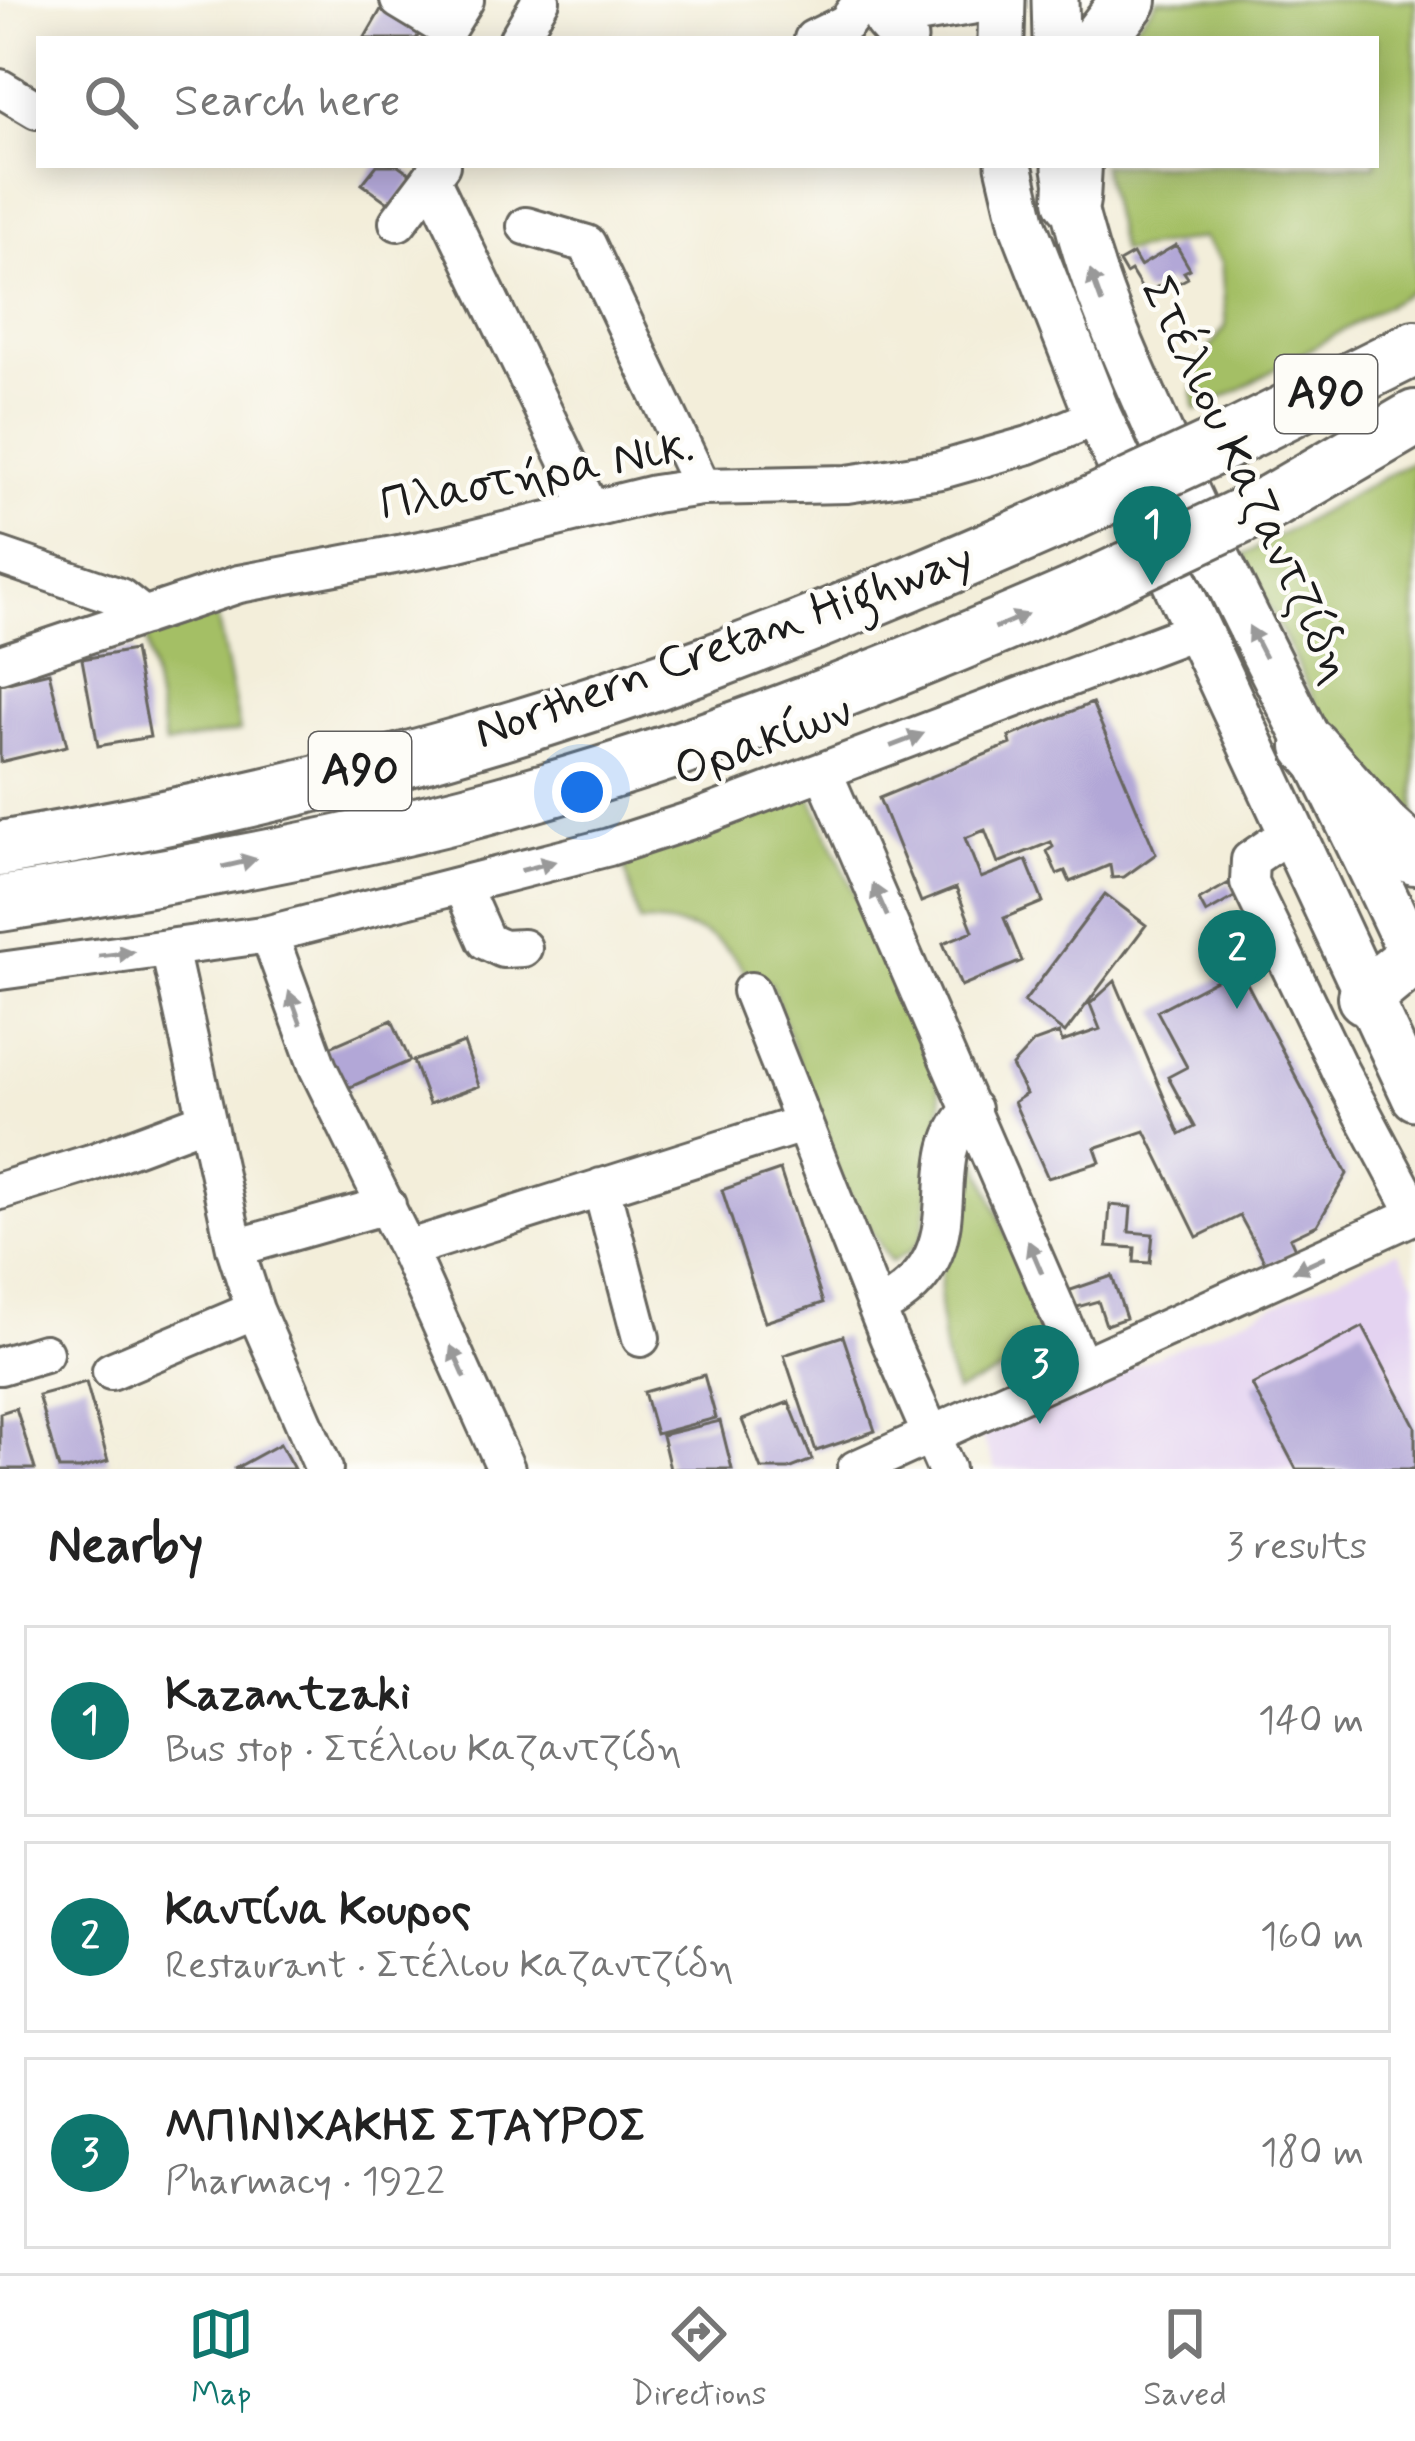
<!DOCTYPE html>
<meta charset="utf-8">
<style>
:root{--surface:#fff;--page:#f6f6f6;--text:#222;--muted:#767676;--line:#e0e0e0;--accent:#0f766e}
body{margin:0;font-family:Mynerve,sans-serif;background:var(--page);color:var(--text)}
.you{position:absolute;left:582px;top:792px;width:42px;height:42px;margin:-30px;border:9px solid #fff;border-radius:50%;background:#1a73e8;box-shadow:0 0 0 18px #1a73e833}
.badge{display:grid;place-items:center;width:78px;height:78px;border-radius:50%;background:var(--accent);color:#fff;font-size:39px;font-weight:700}
.pin{position:absolute;translate:-50% -99px;filter:drop-shadow(0 3px 6px #0008)}
.pin::after{content:'';position:absolute;top:63px;width:42px;height:36px;background:inherit;clip-path:polygon(0 0,100% 0,50% 100%)}
.list{margin:0;padding:0;list-style:none}
h2{display:flex;justify-content:space-between;align-items:center;height:156px;margin:0;padding:0 48px;font-size:51px}
h2 small{font-size:39px;font-weight:400;color:var(--muted)}
.list li{display:grid;grid-template-columns:78px 1fr auto;gap:36px;align-items:center;box-sizing:border-box;height:192px;margin:0 24px 24px;padding:0 24px;border:3px solid var(--line);border-radius:0px}
.list b{display:block;font-size:45px;white-space:nowrap}
.list p{margin:0;font-size:39px;white-space:nowrap;color:var(--muted)}
.list em{font-size:39px;font-style:normal;color:var(--muted)}
.icon{flex:none;width:66px;height:66px;fill:none;stroke:currentColor;stroke-width:2;stroke-linecap:round;stroke-linejoin:round}
.map{position:relative;flex:none;width:1415px;height:1469px;overflow:hidden}
.search{position:absolute;background:var(--surface);box-shadow:0 6px 30px #0003;left:36px;right:36px;top:36px;height:132px;display:flex;align-items:center;gap:30px;box-sizing:border-box;padding:0 42px;border-radius:0px;color:var(--muted);font-size:45px}
.sheet{height:804px;background:var(--surface)}
nav{display:flex;justify-content:space-around;align-items:center;box-sizing:border-box;height:168px;border-top:3px solid var(--line);background:var(--surface);font-size:33px;color:var(--muted)}
nav a{display:grid;justify-items:center;gap:6px}
nav .on{color:var(--accent)}
.map>svg:first-child{display:block}
</style>
<div class="map">
<svg width="1415" height="1469" viewBox="0 0 1415 1469">
<rect width="100%" height="100%" fill="#fdfcf7"/>
<filter id="ink" filterUnits="userSpaceOnUse"><feTurbulence type="fractalNoise" baseFrequency=".00833" numOctaves="2"/><feDisplacementMap in="SourceGraphic" scale="24" xChannelSelector="R" yChannelSelector="G"/><feConvolveMatrix kernelMatrix="1 2 1 2 8 2 1 2 1" color-interpolation-filters="sRGB"/></filter>
<filter id="wash" filterUnits="userSpaceOnUse"><feTurbulence type="fractalNoise" baseFrequency=".004" numOctaves="4" result="noise"/><feDisplacementMap in="SourceGraphic" scale="48" xChannelSelector="R" yChannelSelector="G"/><feGaussianBlur stdDeviation="2.7" result="paint"/><feColorMatrix in="noise" values="0 0 0 0 0 0 0 0 0 0 0 0 0 0 0 0 0 1.4 0 .05"/><feComposite in="paint" operator="in"/></filter>
<g filter="url(#wash)">
<rect width="100%" height="100%" fill="#f3eeda"/>
<path fill="#e4d3f1" d="M1398 1251 1415 1282V1469H996L980 1434Z"/>
<path fill="#a4bf65" stroke="#606e40" stroke-width="3" d="M1158 0H1415V289L1237 391 1196 410C1186 377 1207 351 1226 326L1221 262 1203 238 1121 252 1102 165H1376V39H1123Z
M1415 460V830L1350 760 1325 723 1244 555Z
M217 616 240 731 165 745 144 627Z
M808 790 935 1073 942 1102 923 1236 913 1249 891 1262 839 1179 771 983 747 975C722 931 685 923 639 922L622 856Z
M965 1146 973 1148 1050 1349 956 1392C923 1304 949 1234 965 1146Z"/>
<g id="blocks">
<path fill="#b2a7d7" d="M383 6 423 28 416 39H364Z
M377 165H398L415 177 394 207 362 184Z
M1176 245 1190 269 1184 272 1188 278 1171 287 1167 281 1145 294 1131 271 1126 274 1119 262 1133 254 1140 266Z
M134 650 150 737 98 746 82 659Z
M49 672 67 746 0 762V684Z
M1092 703 1156 854 1124 877 1112 878 1110 865 1070 882 1065 871 1057 874 1047 851 1053 847 1051 842 998 863 985 830 965 838 981 878 1026 860 1043 902 1004 918 1022 961 961 986 943 943 973 931 956 888 921 902 879 798 1011 744 1009 737Z
M1229 883 1236 896 1206 913 1199 900Z
M1105 894 1146 925 1065 1033 1024 1002Z
M1239 968 1347 1174 1317 1225 1290 1238 1296 1251 1267 1266 1240 1216 1197 1237 1145 1131 1095 1148 1100 1162 1048 1178 1014 1102 1026 1094 1012 1066 1034 1042 1059 1033 1062 1042 1100 1029 1090 1004 1115 981 1180 1135 1195 1127 1168 1077 1187 1067 1157 1011Z
M392 1020 410 1061 341 1091 323 1050Z
M464 1043 479 1086 429 1104 413 1061Z
M780 1170 823 1303 765 1322 722 1190Z
M1110 1205 1131 1207 1129 1232 1153 1234 1150 1263 1134 1262 1135 1248 1107 1246Z
M1112 1276 1126 1318 1106 1325 1098 1301 1074 1308 1068 1291Z
M1363 1327 1415 1426V1469H1296L1252 1385Z
M843 1336 875 1431 816 1451 784 1355Z
M704 1375 716 1418 656 1434 644 1392Z
M86 1382 108 1461 80 1469H59L38 1395Z
M789 1402 812 1460 789 1469H761L742 1420Z
M16 1408 35 1469H0V1413Z
M720 1421 732 1469H670L662 1435Z
M280 1444 294 1469H234Z"/>
</g>
</g>
<g filter="url(#ink)">
<use href="#blocks" fill-opacity="0" stroke="#67665e" stroke-width="3"/>
<g fill="none" stroke-linecap="round" stroke-linejoin="round">
<defs>
<path id="minor" d="M399 0 447 29 465 0
M867 0 887 20 1006 0
M518 39 541 0
M813 39 846 23 863 0
M0 88 37 110
M431 178 590 508
M398 222 441 165
M526 226 587 244 702 487
M0 556 120 597 144 616
M0 664 239 584 447 545 654 494 702 487 847 484 941 470 1029 445 1098 416
M823 771 1081 1365
M1292 831 1250 860 1249 882 1340 1071 1415 1212
M462 887 486 941 503 949 523 948
M269 934 318 1068 407 1249 506 1469
M169 948 235 1248 255 1310 324 1469
M0 971 269 934 609 847 698 818 1196 630
M751 991 889 1339 946 1469
M601 1187 641 1338
M0 1191 91 1163 206 1120
M235 1248 387 1205
M407 1249 802 1124
M877 1309C986 1254 913 1164 972 1109
M0 1366 44 1353
M111 1371 255 1310
M856 1469 1415 1215"/>
<path id="major" d="M1055 0 1056 39
M887 20 904 39
M1001 39 1002 0
M1009 165 1023 225 1098 416 1415 1097
M1066 168C1082 266 1124 353 1164 443 1242 619 1336 787 1415 962"/>
<path id="highway" d="M1099 39 1129 0
M1072 200 1074 165
M1236 437 1415 348
M1271 502 1415 418
M1310 746 1382 827 1415 857
M0 849C243 808 484 746 715 661 829 618 941 571 1053 522
M0 904C156 879 313 852 466 813 678 758 884 677 1084 590
M1365 997 1415 956"/>
</defs>
<use href="#minor" stroke="#67665e" stroke-width="42"/>
<use href="#major" stroke="#67665e" stroke-width="51"/>
<use href="#highway" stroke="#67665e" stroke-width="60"/>
<use href="#minor" stroke="#fff" stroke-width="36"/>
<use href="#major" stroke="#fff" stroke-width="45"/>
<use href="#highway" stroke="#fff" stroke-width="54"/>
<defs>
<path id="highway-bridge" d="M1053 522 1236 437
M1084 590 1271 502"/>
</defs>
<use href="#highway-bridge" stroke="#67665e" stroke-width="60" stroke-linecap="butt"/>
<use href="#highway-bridge" stroke="#fff" stroke-width="54"/>
</g>
<defs><path id="oneway-solid" d="M-6-.8H1V-3.2L6.5 0L1 3.2V.8H-6Z" transform="scale(3)"/></defs>
<g fill="#999">
<use href="#oneway-solid" transform="translate(1096 287) rotate(-110)"/>
<use href="#oneway-solid" transform="translate(1011 621) rotate(-23)"/>
<use href="#oneway-solid" transform="translate(1257 642) rotate(-117)"/>
<use href="#oneway-solid" transform="translate(907 740) rotate(-21)"/>
<use href="#oneway-solid" transform="translate(239 863) rotate(-13)"/>
<use href="#oneway-solid" transform="translate(538 866) rotate(-15)"/>
<use href="#oneway-solid" transform="translate(880 900) rotate(-114)"/>
<use href="#oneway-solid" transform="translate(116 954) rotate(-7)"/>
<use href="#oneway-solid" transform="translate(295 1008) rotate(-110)"/>
<use href="#oneway-solid" transform="translate(1035 1257) rotate(-113)"/>
<use href="#oneway-solid" transform="translate(1309 1264) rotate(155)"/>
<use href="#oneway-solid" transform="translate(458 1362) rotate(-114)"/>
</g>
</g>
<g text-anchor="middle" dominant-baseline="central" stroke-width="9" stroke-linejoin="round" paint-order="stroke">
<g fill="#fdfcf7" stroke="#605f5e" stroke-width="3">
<rect x="1275" y="355" width="102" height="78" rx="9"/>
<rect x="309" y="732" width="102" height="78" rx="9"/>
</g>
<g font-size="45" font-weight="bold" fill="#1c1c1c">
<text x="1326" y="394">Α90</text>
<text x="360" y="771">Α90</text>
</g>
<g font-size="48" fill="#1c1c1c" stroke="#fdfcf7">
<text transform="translate(537 476) rotate(-11)">Πλαστήρα Νικ.</text>
<text transform="translate(1246 480) rotate(65)">Στέλιου Καζαντζίδη</text>
<text transform="translate(724 646) rotate(-20)">Northern Cretan Highway</text>
<text transform="translate(763 742) rotate(-20)">Ορακίων</text>
</g>
</g>
</svg>
<div class="you"></div>
<div class="pin badge" style="left:1152px;top:585px">1</div>
<div class="pin badge" style="left:1237px;top:1009px">2</div>
<div class="pin badge" style="left:1040px;top:1424px">3</div>
<div class="search"><svg class="icon" aria-label="search" viewBox="0 0 24 24"><circle cx="10" cy="10" r="6"/><path d="M15 15l6 6"/></svg>Search here</div>
</div>
<section class="sheet">
<h2>Nearby<small>3 results</small></h2>
<ul class="list">
<li><span class="badge">1</span><div><b>Kazantzaki</b><p>Bus stop · Στέλιου Καζαντζίδη</p></div><em>140 m</em></li>
<li><span class="badge">2</span><div><b>Καντίνα Κουρος</b><p>Restaurant · Στέλιου Καζαντζίδη</p></div><em>160 m</em></li>
<li><span class="badge">3</span><div><b>ΜΠΙΝΙΧΑΚΗΣ ΣΤΑΥΡΟΣ</b><p>Pharmacy · 1922</p></div><em>180 m</em></li>
</ul>
</section>
<nav>
<a class="on"><svg class="icon" aria-label="map" viewBox="0 0 24 24"><path d="M3 6l6-2 6 2 6-2v14l-6 2-6-2-6 2zM9 4v14M15 6v14"/></svg>Map</a>
<a><svg class="icon" aria-label="directions" viewBox="0 0 24 24"><path d="M12 3l9 9-9 9-9-9zM9 14v-3h6M13 9l2 2-2 2"/></svg>Directions</a>
<a><svg class="icon" aria-label="saved" viewBox="0 0 24 24"><path d="M7 4h10v16l-5-4-5 4z"/></svg>Saved</a>
</nav>
